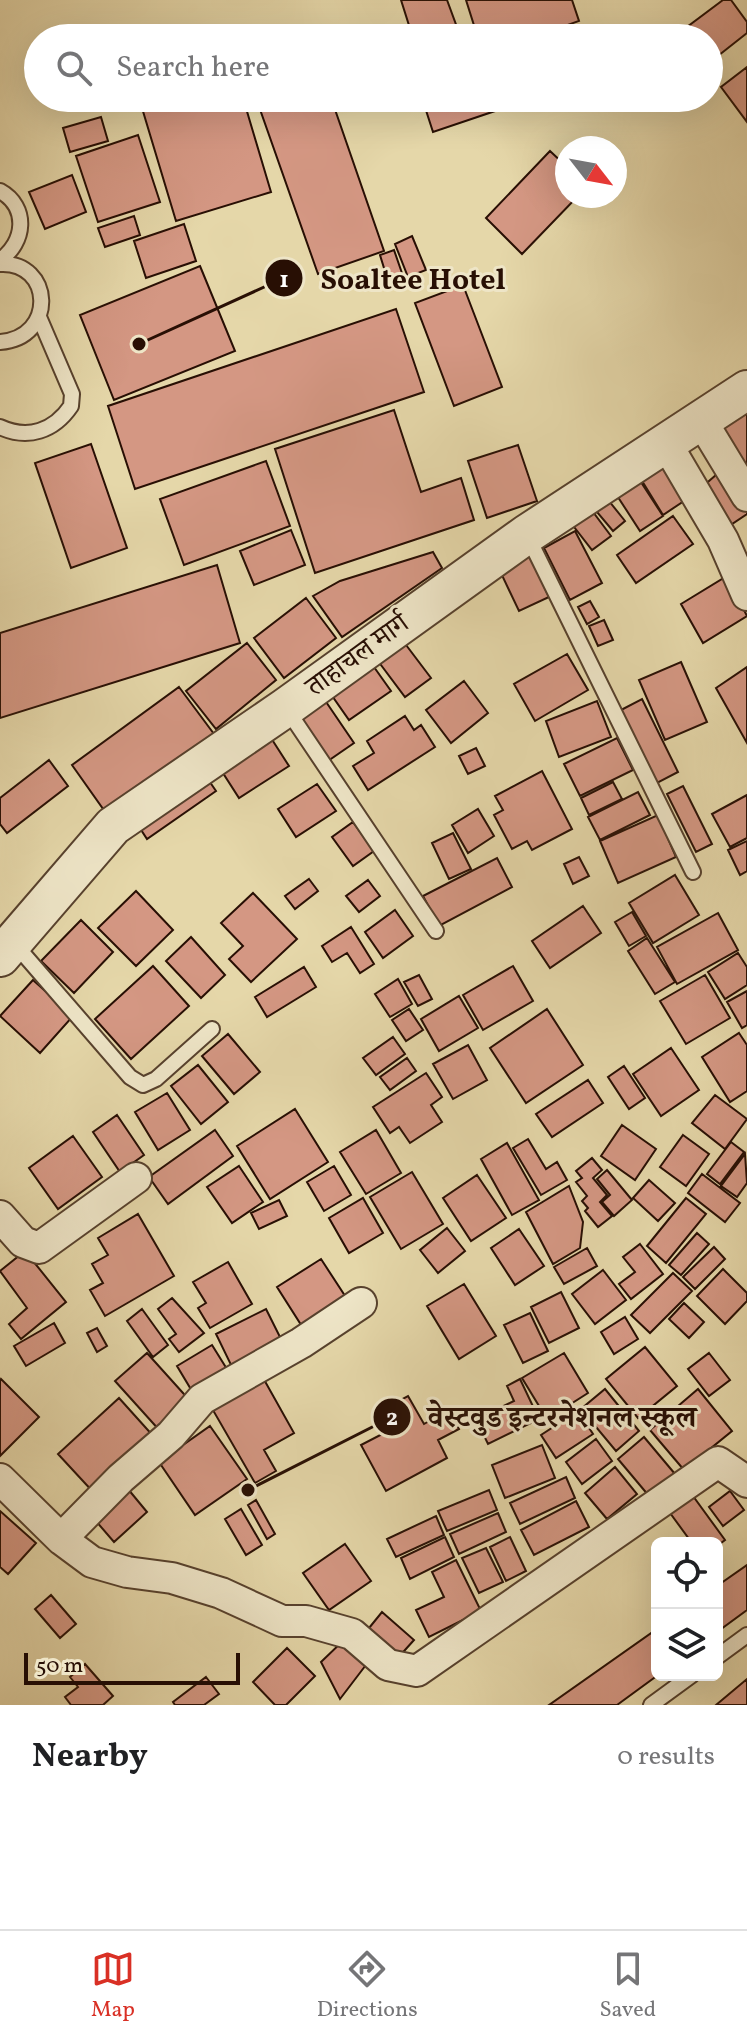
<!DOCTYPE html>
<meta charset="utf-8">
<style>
:root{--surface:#fff;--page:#f6f6f6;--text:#202124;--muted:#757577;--line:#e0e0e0;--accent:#d93025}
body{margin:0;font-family:Vollkorn,"Noto Serif Devanagari",serif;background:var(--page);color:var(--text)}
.controls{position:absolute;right:24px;bottom:24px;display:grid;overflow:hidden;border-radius:12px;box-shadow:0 8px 32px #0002}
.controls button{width:72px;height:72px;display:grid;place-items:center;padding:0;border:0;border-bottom:2px solid var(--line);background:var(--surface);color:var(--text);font:40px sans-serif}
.compass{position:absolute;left:555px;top:136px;width:72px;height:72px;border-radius:50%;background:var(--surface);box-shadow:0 8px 32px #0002;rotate:121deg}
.scale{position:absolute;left:24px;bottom:20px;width:216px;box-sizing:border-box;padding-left:8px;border:4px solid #280f04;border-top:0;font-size:22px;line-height:28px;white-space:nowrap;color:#280f04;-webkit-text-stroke:6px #eee5c7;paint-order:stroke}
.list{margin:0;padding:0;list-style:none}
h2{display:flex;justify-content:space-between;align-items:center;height:104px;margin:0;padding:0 32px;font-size:34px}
h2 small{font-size:26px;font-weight:400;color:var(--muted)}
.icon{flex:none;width:44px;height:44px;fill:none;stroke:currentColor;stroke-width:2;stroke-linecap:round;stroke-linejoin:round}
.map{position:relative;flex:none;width:747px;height:1705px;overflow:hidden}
.search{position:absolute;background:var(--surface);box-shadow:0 8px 32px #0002;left:24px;right:24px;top:24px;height:88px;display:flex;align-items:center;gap:20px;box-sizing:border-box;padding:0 28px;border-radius:44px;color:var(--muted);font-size:30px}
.sheet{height:224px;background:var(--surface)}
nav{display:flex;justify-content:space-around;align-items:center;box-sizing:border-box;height:112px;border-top:2px solid var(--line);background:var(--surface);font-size:22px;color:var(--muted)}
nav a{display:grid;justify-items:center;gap:4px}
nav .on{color:var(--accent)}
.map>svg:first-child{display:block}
</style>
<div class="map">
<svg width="747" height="1705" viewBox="0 0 747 1705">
<rect width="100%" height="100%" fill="#e5d7a9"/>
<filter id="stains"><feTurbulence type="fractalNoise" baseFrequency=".0025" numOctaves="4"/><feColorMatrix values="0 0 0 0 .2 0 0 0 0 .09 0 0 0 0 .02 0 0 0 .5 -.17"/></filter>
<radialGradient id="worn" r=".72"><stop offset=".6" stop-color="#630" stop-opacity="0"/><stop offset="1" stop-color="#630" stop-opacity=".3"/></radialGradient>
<path fill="#d49783" stroke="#280f04" stroke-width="2" d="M401 0H447L458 30 434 38H413Z
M466 0H572L579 21 545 33 547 38H478Z
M723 0H731L747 22V33L709 63V38H689L683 30Z
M747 67V122L721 87Z
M139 98H243L271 192 176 221Z
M256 98H331L384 251 318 274Z
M422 98H494L498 110 433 132Z
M101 117 108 141 70 152 63 128Z
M138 135 160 202 98 222 76 156Z
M550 151 567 167V196H578L522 254 486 218Z
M72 175 86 212 45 229 29 192Z
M134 216 140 235 105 247 98 228Z
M184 224 196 261 146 278 134 241Z
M412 236 426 270 408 277 395 244Z
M394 250 403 276 388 281 380 255Z
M200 266 235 351 114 400 80 315Z
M463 285 502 387 454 406 415 303Z
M396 309 424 392 135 489 108 406Z
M747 402V470L716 422Z
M394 410 421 492 461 478 474 520 315 573 275 449Z
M91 444 127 548 71 568 35 463Z
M518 445 537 501 487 518 468 461Z
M668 457 693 495 663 515 639 476Z
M266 461 290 526 184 565 160 499Z
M724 468 747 501V514L726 528 701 488Z
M637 476 663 516 640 531 614 491Z
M605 496 625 521 613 531 592 506Z
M590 508 611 536 592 550 571 523Z
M673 516 693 544 636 583 617 555Z
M291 530 305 565 254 585 240 551Z
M575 531 602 583 570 600 544 548Z
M433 552 442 568 342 637 313 596 340 581Z
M530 556 549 597 519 611 500 571Z
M217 565 240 643 0 718V633Z
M727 576 747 616 703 643 681 604Z
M306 598 336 638 284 678 254 638Z
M590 601 599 617 587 624 578 607Z
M604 620 613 640 598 646 589 626Z
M400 637 431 678 405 697 375 657Z
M247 643 276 680 216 729 186 691Z
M567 654 588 690 535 721 514 684Z
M369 660 391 691 349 720 328 690Z
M681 662 707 722 665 740 639 680Z
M747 667V743L716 688Z
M464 681 488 713 451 743 426 710Z
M179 687 214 734 106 813 72 765Z
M320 693 354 743 325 763 292 712Z
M642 699 678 772 657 783 621 710Z
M597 701 611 737 559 757 546 721Z
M405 716 414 730 421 725 435 747 368 790 353 766 374 753 367 741Z
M271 738 289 766 239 798 221 770Z
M617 738 633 770 580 796 564 764Z
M476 748 485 766 468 774 459 756Z
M49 760 68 786 7 833 0 824V798Z
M542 771 572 829 532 850 527 841 512 849 494 815 503 810 495 796Z
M203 772 216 791 147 839 134 819Z
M613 782 622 799 589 815 581 798Z
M317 784 336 811 296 837 278 809Z
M683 786 712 844 696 852 667 794Z
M638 792 650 815 600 840 588 817Z
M747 795V838L730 847 712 814Z
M478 809 494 836 468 853 452 825Z
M658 815 676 857 618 883 600 841Z
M353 822 374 851 353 866 332 837Z
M453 833 471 869 449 879 432 843Z
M747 841V871L740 875 728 850Z
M579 857 589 876 573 884 564 864Z
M497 858 512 887 439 926 423 896Z
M675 875 699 915 653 943 629 903Z
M309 879 318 891 295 909 285 896Z
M368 880 380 896 359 912 346 896Z
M136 891 173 930 136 966 98 928Z
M253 893 297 939 251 982 229 959 243 946 221 923Z
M583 906 601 933 550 968 532 941Z
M395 910 413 936 383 958 365 932Z
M632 912 646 936 629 946 615 922Z
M718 913 738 950 677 984 657 947Z
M81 920 113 952 74 993 41 961Z
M351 927 374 964 360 973 347 953 332 962 322 946Z
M191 937 225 975 201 998 166 961Z
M647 938 675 982 655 994 628 951Z
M738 953 747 967V985L725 999 708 972Z
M153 966 189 1006 131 1059 95 1019Z
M513 966 533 1001 483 1030 463 995Z
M304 967 316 987 267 1017 255 997Z
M419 975 432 999 418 1006 404 982Z
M705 975 730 1018 686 1044 660 1001Z
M398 979 412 1004 390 1017 375 994Z
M33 980 73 1016 40 1053 0 1016Z
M747 991V1025L742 1028 727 1002Z
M459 996 478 1028 439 1051 421 1019Z
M409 1009 423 1030 406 1041 392 1020Z
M547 1009 583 1065 526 1103 490 1048Z
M739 1033 747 1045V1091L730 1102 702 1057Z
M228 1034 260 1072 234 1094 202 1056Z
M393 1037 405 1054 376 1075 363 1058Z
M468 1045 487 1080 453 1099 433 1064Z
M671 1048 699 1090 661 1116 633 1074Z
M407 1058 416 1071 390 1090 380 1077Z
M198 1065 228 1102 201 1124 171 1086Z
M624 1066 645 1098 629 1109 608 1077Z
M426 1073 442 1097 431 1105 442 1122 410 1143 399 1127 390 1133 373 1107Z
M588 1080 603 1103 552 1137 536 1114Z
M167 1093 190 1130 158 1150 135 1112Z
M715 1095 747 1119 725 1149 692 1123Z
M295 1109 328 1162 270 1199 237 1146Z
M117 1115 144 1155 120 1172 93 1132Z
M622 1125 656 1149 635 1180 601 1156Z
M215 1130 233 1156 168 1204 149 1177Z
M376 1130 401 1173 366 1194 340 1152Z
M683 1135 709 1154 686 1186 660 1167Z
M73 1136 102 1177 58 1209 29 1168Z
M528 1139 546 1169 557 1162 567 1180 541 1195 513 1148Z
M731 1142 744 1152 720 1184 707 1174Z
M507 1143 539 1200 512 1215 481 1159Z
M745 1154 747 1183 737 1197 721 1186Z
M592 1158 602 1170 593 1178 607 1195 600 1202 612 1216 598 1227 585 1211 588 1208 582 1201 587 1196 576 1182 582 1178 576 1171Z
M239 1166 263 1202 232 1223 207 1187Z
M334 1166 351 1195 324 1211 307 1182Z
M607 1170 632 1200 614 1216 602 1202 610 1195 597 1179Z
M412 1172 443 1224 401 1249 370 1197Z
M702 1174 740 1203 725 1222 688 1193Z
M477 1175 506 1218 471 1241 443 1198Z
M649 1180 675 1203 658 1221 633 1198Z
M569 1186 583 1222 580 1248 553 1264 526 1212Z
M363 1198 383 1233 349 1253 329 1218Z
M686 1198 706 1214 666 1263 647 1246Z
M279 1200 287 1216 259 1229 251 1213Z
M138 1214 174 1276 105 1316 90 1290 103 1283 92 1264 108 1255 98 1238Z
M447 1228 465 1251 438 1273 420 1250Z
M519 1229 544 1266 515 1285 491 1248Z
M697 1233 709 1244 681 1275 669 1265Z
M640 1244 663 1274 631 1299 619 1284 635 1272 623 1257Z
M714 1247 725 1259 695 1289 683 1277Z
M587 1248 597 1266 564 1284 554 1267Z
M25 1251 66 1302 21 1339 9 1324 27 1308 0 1271Z
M321 1259 349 1302 305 1331 277 1287Z
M228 1262 252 1304 210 1328 198 1308 206 1303 193 1282Z
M723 1269 747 1293V1301L725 1324 697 1296Z
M603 1270 626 1300 595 1324 572 1294Z
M673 1273 692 1291 650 1333 631 1315Z
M464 1284 496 1336 459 1359 427 1306Z
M561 1292 579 1328 549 1343 531 1307Z
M172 1298 204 1333 179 1352 169 1339 176 1334 158 1309Z
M684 1303 704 1322 689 1338 669 1319Z
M142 1309 168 1345 153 1357 127 1321Z
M266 1309 283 1343 233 1369 216 1334Z
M530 1313 548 1351 523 1363 504 1325Z
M625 1317 638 1339 614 1354 601 1332Z
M54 1323 65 1343 26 1366 14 1346Z
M97 1328 107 1346 97 1352 87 1333Z
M212 1345 230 1374 195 1396 177 1366Z
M645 1347 677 1386 638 1418 606 1379Z
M147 1353 192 1403 161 1432 115 1381Z
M564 1353 588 1393 547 1419 522 1378Z
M709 1353 730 1380 709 1396 688 1369Z
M262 1376 294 1433 264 1450 276 1471 255 1483 210 1405Z
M1 1379 39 1417 0 1456V1381Z
M520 1379 539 1419 488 1444 476 1419 514 1401 507 1386Z
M605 1389 639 1431 616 1451 581 1409Z
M698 1389 732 1431 684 1470 650 1430Z
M408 1396 424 1424 449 1410 459 1429 438 1440 447 1458 386 1491 361 1445 392 1429 382 1410Z
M119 1398 155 1438 95 1494 58 1454Z
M578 1411 593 1434 556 1458 541 1435Z
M210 1426 247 1479 195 1515 159 1462Z
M644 1437 675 1474 649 1496 618 1459Z
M596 1439 612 1461 582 1484 566 1462Z
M542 1445 555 1478 505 1498 492 1465Z
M615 1467 637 1494 607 1519 585 1493Z
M566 1477 575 1498 520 1524 510 1503Z
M123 1483 147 1512 114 1542 89 1513Z
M685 1485 725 1540 717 1546V1543H692L662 1502Z
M489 1490 497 1510 447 1531 438 1511Z
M730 1491 744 1510 723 1526 709 1507Z
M256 1500 275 1534 267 1539 248 1505Z
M576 1501 589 1527 534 1555 521 1530Z
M241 1509 262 1545 246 1555 225 1519Z
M0 1511 36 1543 8 1574 0 1567Z
M498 1513 506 1532 459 1554 450 1534Z
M436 1516 444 1535 396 1557 387 1539Z
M445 1537 454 1557 410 1579 401 1558Z
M510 1537 526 1571 506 1581 490 1547Z
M345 1544 371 1581 329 1610 303 1573Z
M486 1548 503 1582 479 1593 462 1558Z
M456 1560 481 1611 429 1637 416 1610 444 1597 432 1572Z
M747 1565V1610L717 1632V1586Z
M51 1595 76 1624 60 1638 35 1609Z
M382 1612 414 1640 396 1660 365 1633Z
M657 1629 658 1675 617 1705H549Z
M347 1637 372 1657 340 1699 321 1662Z
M287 1648 315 1676 286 1705H275L253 1682Z
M85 1664 113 1696 103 1705H71L65 1697 78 1687 70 1677Z
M206 1677 219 1694 204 1705H175L173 1702Z
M747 1679V1705H716Z"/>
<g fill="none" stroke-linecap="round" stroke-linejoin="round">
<defs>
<path id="service" d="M0 191C29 207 25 243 0 260
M0 264C53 261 57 338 0 342
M0 427C28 440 54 431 71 406L72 394 39 317
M527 535 693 872
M286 708 436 931
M14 943 130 1077 143 1085 156 1079 212 1029
M717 1657 747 1635
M651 1705 692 1675"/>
<path id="minor" d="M701 420 747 496
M666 443 723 540 747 595
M0 1216 23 1242 39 1248 136 1178
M0 1479 61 1539 92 1562 127 1572 172 1578 221 1593 282 1621H306L352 1634 388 1665 417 1671 718 1462 747 1482
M61 1539 121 1478 171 1435 202 1399 301 1343 361 1303"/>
<path id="tertiary" d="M0 957 113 826 285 708 527 534 747 390"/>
</defs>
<use href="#service" stroke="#57412d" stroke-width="18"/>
<use href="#minor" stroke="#57412d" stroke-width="34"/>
<use href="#tertiary" stroke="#57412d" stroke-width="42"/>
<use href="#service" stroke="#eee5c7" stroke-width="14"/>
<use href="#minor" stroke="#eee5c7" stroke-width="30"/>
<use href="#tertiary" stroke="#eee5c7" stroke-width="38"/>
</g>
<g text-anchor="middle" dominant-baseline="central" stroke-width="6" stroke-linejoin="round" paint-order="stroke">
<g font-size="28" fill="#280f04" stroke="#eee5c7">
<text transform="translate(358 656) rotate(-36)">ताहाचल मार्ग</text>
</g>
</g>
<path fill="none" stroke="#280f04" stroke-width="3" d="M139 344L284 278M248 1490L392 1417"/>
<g fill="#280f04" stroke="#eee5c7" stroke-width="3">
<circle cx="139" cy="344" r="8"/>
<circle cx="248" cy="1490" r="8"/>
<circle cx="284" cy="278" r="20"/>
<circle cx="392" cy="1417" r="20"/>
</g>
<g font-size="24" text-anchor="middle" font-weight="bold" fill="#fff">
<text x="284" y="287">1</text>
<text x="392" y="1425">2</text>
</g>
<g font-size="30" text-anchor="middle" font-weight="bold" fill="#280f04" stroke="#eee5c7" stroke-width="6" stroke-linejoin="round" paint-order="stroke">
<text x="413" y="289">Soaltee Hotel</text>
<text x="562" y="1427">वेस्टवुड इन्टरनेशनल स्कूल</text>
</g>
<rect width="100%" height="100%" filter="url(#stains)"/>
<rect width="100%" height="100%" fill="url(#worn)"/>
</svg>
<div class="controls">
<button><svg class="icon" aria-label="locate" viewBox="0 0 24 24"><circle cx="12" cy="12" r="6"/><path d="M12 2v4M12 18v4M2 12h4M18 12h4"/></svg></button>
<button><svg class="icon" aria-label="layers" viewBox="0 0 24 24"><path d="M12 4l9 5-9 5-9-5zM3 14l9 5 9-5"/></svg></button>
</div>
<svg class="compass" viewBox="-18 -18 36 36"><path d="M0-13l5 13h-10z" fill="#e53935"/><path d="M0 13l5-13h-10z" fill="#757577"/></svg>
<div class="scale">50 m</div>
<div class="search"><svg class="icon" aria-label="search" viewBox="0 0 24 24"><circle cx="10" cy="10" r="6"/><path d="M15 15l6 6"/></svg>Search here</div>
</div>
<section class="sheet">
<h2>Nearby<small>0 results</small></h2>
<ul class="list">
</ul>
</section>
<nav>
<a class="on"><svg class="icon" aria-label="map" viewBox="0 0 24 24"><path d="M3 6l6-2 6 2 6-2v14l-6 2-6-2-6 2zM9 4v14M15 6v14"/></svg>Map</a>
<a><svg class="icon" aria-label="directions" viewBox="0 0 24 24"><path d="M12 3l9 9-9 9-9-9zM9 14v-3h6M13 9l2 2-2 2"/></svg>Directions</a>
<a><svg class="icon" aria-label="saved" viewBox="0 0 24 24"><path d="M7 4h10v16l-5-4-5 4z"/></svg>Saved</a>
</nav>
